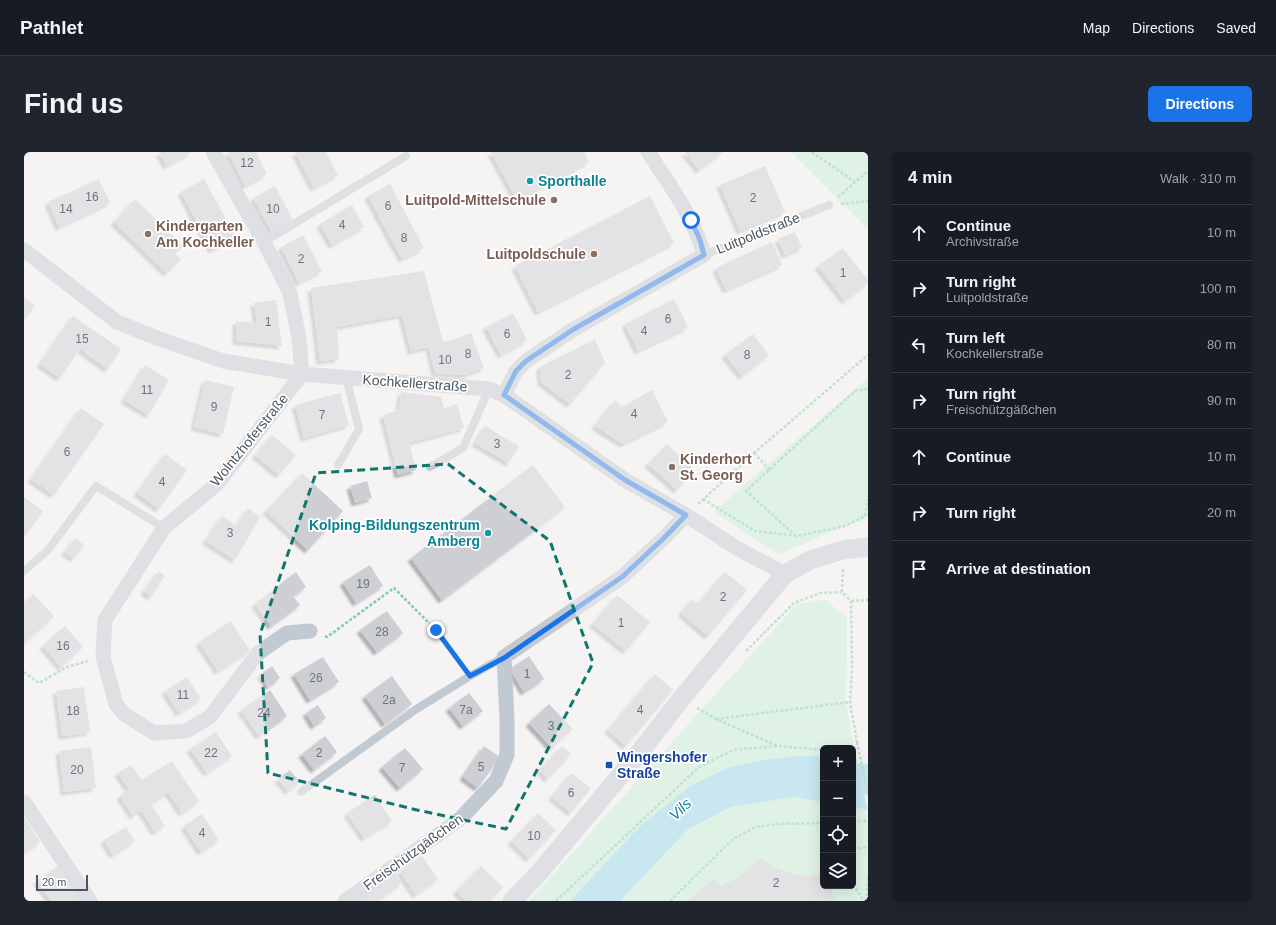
<!DOCTYPE html>
<meta charset="utf-8">
<style>
:root{--surface:#171b24;--page:#20242c;--text:#f1f3f6;--muted:#9ea1a6;--line:#363941;--accent:#1a73e8}
body{margin:0;font-family:Arial,sans-serif;background:var(--page);color:var(--text)}
.controls{position:absolute;right:12px;bottom:12px;display:grid;overflow:hidden;border-radius:6px;box-shadow:0 4px 16px #0002}
.controls button{width:36px;height:36px;display:grid;place-items:center;padding:0;border:0;border-bottom:1px solid var(--line);background:var(--surface);color:var(--text);font:20px sans-serif}
.scale{position:absolute;left:12px;bottom:10px;width:52px;box-sizing:border-box;padding-left:4px;border:2px solid #4a5661;border-top:0;font-size:11px;line-height:14px;white-space:nowrap;color:#4a5661;-webkit-text-stroke:3px #fff;paint-order:stroke}
.stop{position:absolute;width:12px;height:12px;margin:-9px;border:3px solid #1a73e8;border-radius:50%;background:#fff}
.stop.end{background:#1a73e8;border-color:#fff;box-shadow:0 1px 4px #0008}
.list{margin:0;padding:0;list-style:none}
h2{display:flex;justify-content:space-between;align-items:center;height:52px;margin:0;padding:0 16px;font-size:17px}
h2 small{font-size:13px;font-weight:400;color:var(--muted)}
.list li{display:grid;grid-template-columns:26px 1fr auto;gap:12px;align-items:center;box-sizing:border-box;height:56px;padding:0 16px;border-top:1px solid var(--line)}
.list b{display:block;font-size:15px;white-space:nowrap}
.list p{margin:0;font-size:13px;white-space:nowrap;color:var(--muted)}
.list em{font-size:13px;font-style:normal;color:var(--muted)}
.icon{flex:none;width:22px;height:22px;fill:none;stroke:currentColor;stroke-width:2;stroke-linecap:round;stroke-linejoin:round}
.map{position:relative;flex:none;width:844px;height:749px;overflow:hidden;border-radius:6px}
header{display:flex;align-items:center;gap:24px;box-sizing:border-box;height:56px;padding:0 20px;background:var(--surface);border-bottom:1px solid var(--line)}
header strong{font-size:19px}
nav{display:flex;gap:22px;margin-inline-start:auto;font-size:14px}
.intro{display:flex;align-items:center;justify-content:space-between;box-sizing:border-box;height:96px;padding:0 24px}
h1{margin:0;font-size:28px}
.button{padding:10px 18px;border-radius:6px;background:var(--accent);color:#fff;font-size:14px;font-weight:700}
main{display:flex;gap:24px;padding:0 24px}
aside{flex:1;background:var(--surface);border-radius:6px;box-shadow:0 4px 16px #0002}
.map>svg:first-child{display:block}
</style>
<header>
<strong>Pathlet</strong>
<nav><a>Map</a><a>Directions</a><a>Saved</a></nav>
</header>
<div class="intro"><h1>Find us</h1><a class="button">Directions</a></div>
<main>
<div class="map">
<svg width="844" height="749" viewBox="0 0 844 749">
<defs>
<filter id="shadow"><feDropShadow dx="-3.5" dy="3.5" stdDeviation="1" flood-color="#0004"/></filter>
</defs>
<rect width="100%" height="100%" fill="#f5f3f3"/>
<path fill="#c3f1d5" fill-rule="evenodd" d="M767 0H844V77Z
M844 226V366L821 374 755 402 689 360Z
M801 448 823 465 822 551 844 674V749H505L773 452ZM799 596H829V734H799Z"/>
<path fill="#90daee" d="M771 604H799V650L769 645 707 655 664 677 596 749H546L615 675 666 634 703 616 740 608Z
M829 605 833 606 844 658 829 655Z"/>
<path fill="#f5f3f3" d="M832 604 835 605 844 650V660Z"/>
<g fill="none" stroke-linecap="round" stroke-linejoin="round">
<path stroke="#90daee" stroke-width="31" d="M829 627H844"/>
</g>
<path fill="#cdcfd5" filter="url(#shadow)" d="M135 0H168L143 14Z
M204 0H232L243 22 221 34Z
M271 0H302L314 23 290 36Z
M467 0H560L565 10 493 48Z
M661 0H699L675 18Z
M741 14 761 60 716 79 696 33Z
M75 27 86 51 35 75 24 50Z
M180 27 212 85 188 98 157 40Z
M366 32 400 96 378 107 344 44Z
M251 34 269 68 248 80 229 46Z
M626 44 650 91 514 160 491 114Z
M111 47 159 93 151 102 157 107 143 121 90 70Z
M328 53 340 75 308 93 296 72Z
M771 80 778 96 761 103 754 87Z
M279 83 298 119 275 131 257 95Z
M748 90 758 113 702 138 692 116Z
M819 96 844 128V131L821 149 794 114Z
M400 119 419 190 428 188 447 181 460 216 440 223 411 221 405 195 387 199 378 163 313 175 315 207 296 209 287 136Z
M0 145 11 154 0 168Z
M650 147 664 175 614 199 601 172Z
M252 148 258 194 212 189V169L233 171 230 151Z
M489 161 503 188 477 203 462 175Z
M49 164 97 197 84 217 56 197 36 226 16 212Z
M729 182 745 203 718 224 701 203Z
M571 187 581 211 546 252 517 230 516 215Z
M121 213 145 228 125 263 100 248Z
M181 228 210 235 199 282 170 275Z
M628 238 644 270 599 292 571 274 591 248 598 255Z
M377 240 417 245 420 256 433 252 440 276 385 291 392 318 374 323 359 263 375 258Z
M316 241 325 273 280 286 271 253Z
M57 256 80 272 30 343 7 327Z
M461 274 495 294 485 311 451 291Z
M248 283 272 303 255 323 231 303Z
M643 292 671 318 653 338 624 312Z
M141 302 163 318 135 357 113 341Z
M509 313 541 355 418 448 387 406Z
M278 321 319 359 284 398 242 359Z
M343 329 348 346 331 351 326 334Z
M0 345 19 359 0 385Z
M224 356 236 365 211 408 182 389 198 364 213 374Z
M51 386 60 393 50 407 41 400Z
M346 413 359 434 332 451 319 430Z
M135 419 141 424 127 445 120 439Z
M272 420 282 435 269 444 276 453 247 474 231 452Z
M701 420 723 438 684 484 657 461 668 447 674 452Z
M9 442 30 464 0 492V451Z
M593 443 626 470 602 499 569 472Z
M363 459 379 481 353 500 336 478Z
M207 469 226 499 194 519 175 490Z
M41 474 59 495 37 515 19 494Z
M505 504 520 527 500 540 486 517Z
M299 505 315 530 286 548 270 522Z
M248 514 256 526 244 535 236 523Z
M631 522 649 538 602 594 584 578Z
M368 524 388 552 361 572 341 544Z
M163 525 177 547 155 561 141 539Z
M60 535 66 580 38 584 32 539Z
M246 538 263 564 235 584 217 558Z
M445 541 459 559 439 574 425 556Z
M525 552 549 577 528 596 505 571Z
M294 553 302 566 290 574 282 561Z
M192 580 208 604 183 621 166 597Z
M301 584 313 600 290 618 278 602Z
M460 594 476 605 454 636 439 625Z
M538 594 547 602 524 627 515 618Z
M67 595 72 636 40 640 35 599Z
M381 596 399 617 376 636 358 615Z
M148 609 175 649 158 661 144 640 127 652 141 674 131 680 117 658 109 664 96 644 105 637 94 621 107 613 118 628Z
M266 618 276 630 264 639 254 627Z
M547 621 567 636 547 661 528 645Z
M351 643 368 669 340 686 323 661Z
M514 661 532 678 505 707 487 689Z
M178 662 195 688 177 700 160 674Z
M0 665 16 690 0 701Z
M102 675 111 689 89 703 80 688Z
M398 704 414 727 392 743 376 720Z
M737 706 749 715 768 722 785 724 799 722V734H806L812 749H665L690 727 697 734 716 725Z
M34 714 58 749H27L13 729Z
M457 714 479 735 465 749H442L432 739Z
M371 721 378 731 353 749H332Z"/>
<g fill="none" stroke-linecap="round" stroke-linejoin="round">
<path stroke="#7ad0a6" stroke-width="2.5" stroke-dasharray="3 2" stroke-linecap="butt" d="M788 0 831 30
M814 45 844 19
M817 52 844 49
M730 301 746 318
M679 347 731 379 772 384 821 374 841 364 844 347
M674 352 730 301 844 203
M772 384 722 339 831 239 844 237
M818 440 819 417
M827 449 844 448
M301 484 303 485 370 436 412 478 438 514
M722 499 770 451 796 441 818 440 827 449 828 515 826 550 833 590
M0 520 15 531 43 515 64 509
M673 556 692 567 754 594
M692 567 826 550
M829 669H844
M829 697 844 695
M829 732 840 749
M532 749 675 615 709 598 754 594 799 598
M646 749 708 688 731 675 754 672 799 671
M842 749 844 723"/>
<path stroke="#c1cad2" stroke-width="8" d="M240 90 382 4
M680 103 805 53
M314 313 335 277 322 225
M406 315 439 296 465 237
M0 419 24 398 72 334 140 376
M277 640 391 558 446 524 480 505"/>
<path stroke="#c1cad2" stroke-width="15" d="M189 0 240 90 266 141 275 186 278 222
M0 98 93 170 133 186 199 209 278 222 465 237 480 243 601 328 662 363 711 395 761 422
M278 222 194 331 140 376 81 468 79 505 92 552 100 562 130 581 162 579 186 565 234 501 263 481 286 479
M480 243 492 219 502 209 550 177 680 103C670 65 645 32 624 0
M0 650 66 749
M321 749 437 666 472 629 483 603V568L480 505 598 425 640 386 662 363"/>
<path stroke="#c1cad2" stroke-width="19" d="M488 749 514 722 612 605 657 547 761 422 786 408 819 398 844 395"/>
<path stroke="#7ad0a6" stroke-width="2.5" stroke-dasharray="3 2" stroke-linecap="butt" d="M833 590 844 642"/>
</g>
<g fill="none" stroke-linecap="round" stroke-linejoin="round">
<path stroke="#1a73e8" stroke-width="5" d="M412 478 446 524 480 506 598 425 640 386 662 363 601 328 480 243 492 219 502 209 550 177 680 103 676 88 667 68"/>
</g>
<path d="M0 0H844V749H0ZM424 312 526 389 569 511 482 677 393 658 244 621 236 482 292 321Z" fill="#f5f3f3" fill-opacity=".55" fill-rule="evenodd"/>
<path fill="none" stroke="#0f766e" stroke-width="3" stroke-dasharray="8 5" stroke-linejoin="round" d="M424 312 526 389 569 511 482 677 393 658 244 621 236 482 292 321Z"/>
<g fill="#0f9aa8" stroke="#fff" stroke-width="1.5">
<circle cx="506" cy="29" r="4"/>
<circle cx="464" cy="381" r="4"/>
</g>
<g fill="#8d6e63" stroke="#fff" stroke-width="1.5">
<circle cx="530" cy="48" r="4"/>
<circle cx="124" cy="82" r="4"/>
<circle cx="570" cy="102" r="4"/>
<circle cx="648" cy="315" r="4"/>
</g>
<rect fill="#1a4fb4" stroke="#fff" stroke-width="1.5" x="581" y="609" width="8" height="8" rx="2"/>
<g text-anchor="middle" dominant-baseline="central" stroke-width="3.5" stroke-linejoin="round" paint-order="stroke">
<g font-size="12" fill="#6b747e">
<text x="223" y="11">12</text>
<text x="68" y="45">16</text>
<text x="729" y="46">2</text>
<text x="364" y="54">6</text>
<text x="42" y="57">14</text>
<text x="249" y="57">10</text>
<text x="318" y="73">4</text>
<text x="380" y="86">8</text>
<text x="277" y="107">2</text>
<text x="819" y="121">1</text>
<text x="644" y="167">6</text>
<text x="244" y="170">1</text>
<text x="620" y="179">4</text>
<text x="483" y="182">6</text>
<text x="58" y="187">15</text>
<text x="444" y="202">8</text>
<text x="723" y="203">8</text>
<text x="421" y="208">10</text>
<text x="544" y="223">2</text>
<text x="123" y="238">11</text>
<text x="190" y="255">9</text>
<text x="610" y="262">4</text>
<text x="298" y="263">7</text>
<text x="473" y="292">3</text>
<text x="43" y="300">6</text>
<text x="138" y="330">4</text>
<text x="206" y="381">3</text>
<text x="339" y="432">19</text>
<text x="699" y="445">2</text>
<text x="597" y="471">1</text>
<text x="358" y="480">28</text>
<text x="39" y="494">16</text>
<text x="503" y="522">1</text>
<text x="292" y="526">26</text>
<text x="159" y="543">11</text>
<text x="365" y="548">2a</text>
<text x="442" y="558">7a</text>
<text x="616" y="558">4</text>
<text x="49" y="559">18</text>
<text x="240" y="561">24</text>
<text x="527" y="574">3</text>
<text x="187" y="601">22</text>
<text x="295" y="601">2</text>
<text x="457" y="615">5</text>
<text x="378" y="616">7</text>
<text x="53" y="618">20</text>
<text x="547" y="641">6</text>
<text x="178" y="681">4</text>
<text x="510" y="684">10</text>
<text x="752" y="731">2</text>
</g>
<g font-size="14" font-weight="bold" fill="#0d838f" stroke="#fff" text-anchor="start">
<text x="514" y="29">Sporthalle</text>
<text x="456" y="373" text-anchor="end">Kolping-Bildungszentrum<tspan x="456" dy="16">Amberg</tspan></text>
</g>
<g font-size="14" font-weight="bold" fill="#785e54" stroke="#fff" text-anchor="end">
<text x="522" y="48">Luitpold-Mittelschule</text>
<text x="132" y="74" text-anchor="start">Kindergarten<tspan x="132" dy="16">Am Kochkeller</tspan></text>
<text x="562" y="102">Luitpoldschule</text>
<text x="656" y="307" text-anchor="start">Kinderhort<tspan x="656" dy="16">St. Georg</tspan></text>
</g>
<g font-size="14" fill="#4a5661" stroke="#fff">
<text transform="translate(734 81) rotate(-22)">Luitpoldstraße</text>
<text transform="translate(391 231) rotate(4)">Kochkellerstraße</text>
<text transform="translate(225 288) rotate(-51)">Wolntzhoferstraße</text>
<text transform="translate(389 700) rotate(-36)">Freischützgäßchen</text>
</g>
<g font-size="14" font-weight="bold" fill="#164399" stroke="#fff" text-anchor="start">
<text x="593" y="605">Wingershofer<tspan x="593" dy="16">Straße</tspan></text>
</g>
<g font-size="15" font-style="italic" fill="#0c7c9b" stroke="#fff">
<text transform="translate(656 657) rotate(-44)">Vils</text>
</g>
</g>
</svg>
<div class="controls">
<button>+</button>
<button>−</button>
<button><svg class="icon" aria-label="locate" viewBox="0 0 24 24"><circle cx="12" cy="12" r="6"/><path d="M12 2v4M12 18v4M2 12h4M18 12h4"/></svg></button>
<button><svg class="icon" aria-label="layers" viewBox="0 0 24 24"><path d="M12 4l9 5-9 5-9-5zM3 14l9 5 9-5"/></svg></button>
</div>
<div class="scale">20 m</div>
<div class="stop" style="left:667px;top:68px"></div>
<div class="stop end" style="left:412px;top:478px"></div>
</div>
<aside>
<h2>4 min<small>Walk · 310 m</small></h2>
<ul class="list">
<li><svg class="icon" aria-label="ahead" viewBox="0 0 24 24"><path d="M12 20V5M6 11l6-6 6 6"/></svg><div><b>Continue</b><p>Archivstraße</p></div><em>10 m</em></li>
<li><svg class="icon" aria-label="right" viewBox="0 0 24 24"><path d="M7 20v-9h11M14 6l5 5-5 5"/></svg><div><b>Turn right</b><p>Luitpoldstraße</p></div><em>100 m</em></li>
<li><svg class="icon" aria-label="left" viewBox="0 0 24 24"><path d="M17 20v-9H6M10 6l-5 5 5 5"/></svg><div><b>Turn left</b><p>Kochkellerstraße</p></div><em>80 m</em></li>
<li><svg class="icon" aria-label="right" viewBox="0 0 24 24"><path d="M7 20v-9h11M14 6l5 5-5 5"/></svg><div><b>Turn right</b><p>Freischützgäßchen</p></div><em>90 m</em></li>
<li><svg class="icon" aria-label="ahead" viewBox="0 0 24 24"><path d="M12 20V5M6 11l6-6 6 6"/></svg><div><b>Continue</b></div><em>10 m</em></li>
<li><svg class="icon" aria-label="right" viewBox="0 0 24 24"><path d="M7 20v-9h11M14 6l5 5-5 5"/></svg><div><b>Turn right</b></div><em>20 m</em></li>
<li><svg class="icon" aria-label="arrive" viewBox="0 0 24 24"><path d="M6 21V4h12l-3 4 3 4H6"/></svg><div><b>Arrive at destination</b></div></li>
</ul>
</aside>
</main>
